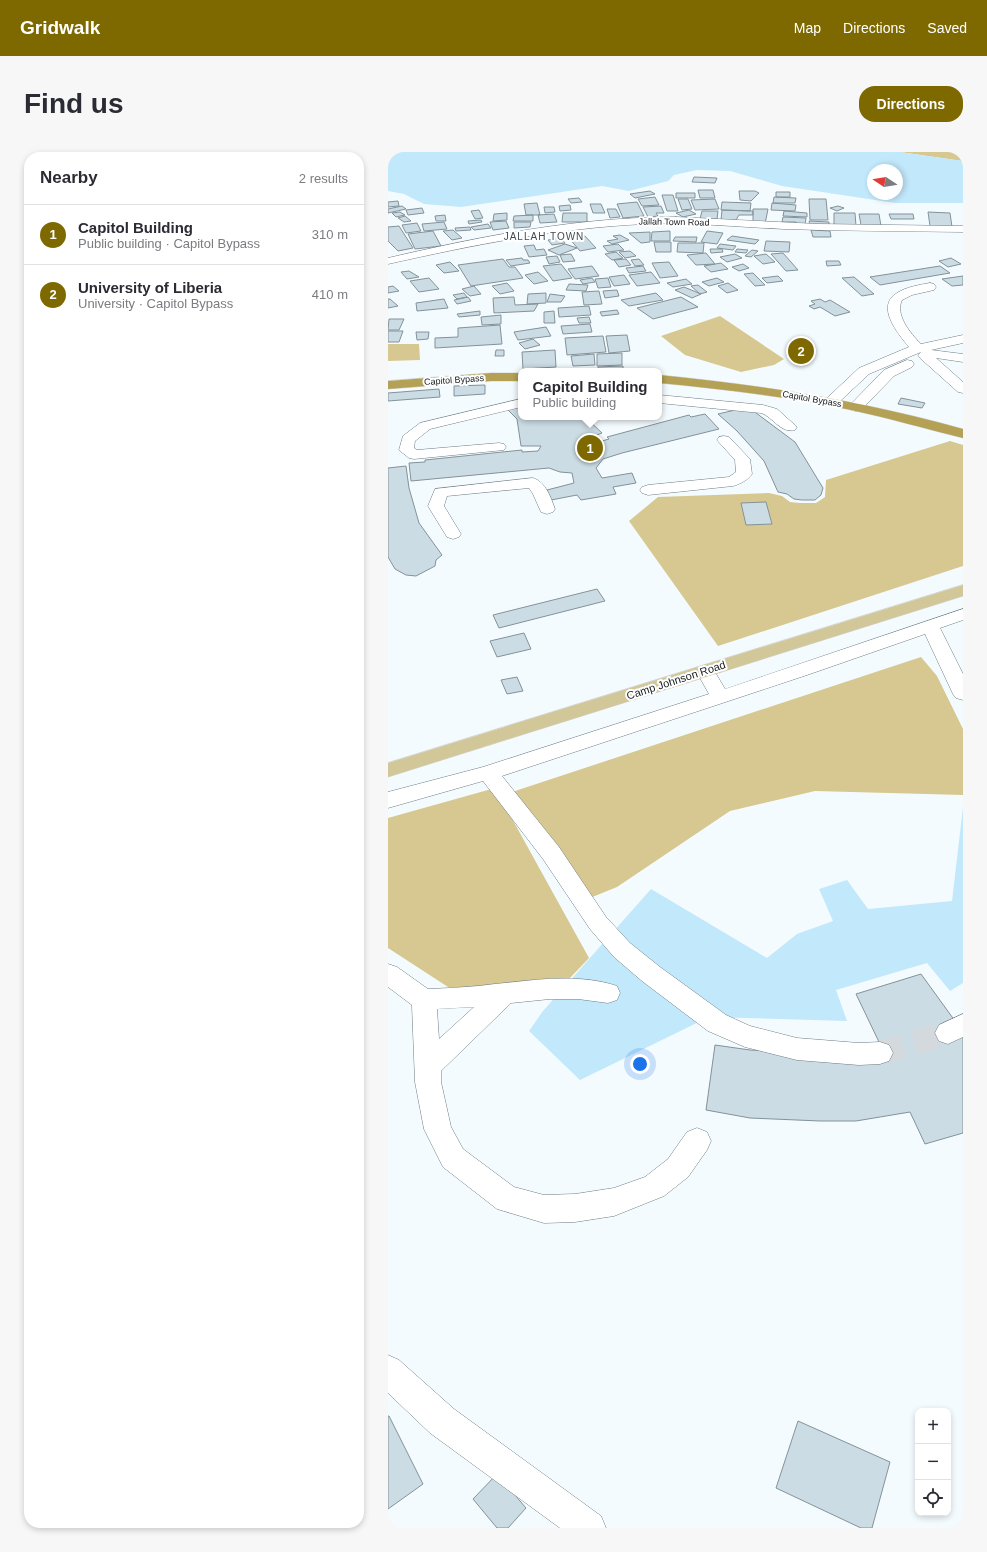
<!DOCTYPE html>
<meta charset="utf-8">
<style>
:root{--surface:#fff;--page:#f7f7f7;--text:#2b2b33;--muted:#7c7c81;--line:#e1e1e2;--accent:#7e6900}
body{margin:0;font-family:Helvetica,sans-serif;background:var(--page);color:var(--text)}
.controls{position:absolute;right:12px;bottom:12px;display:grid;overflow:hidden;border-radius:8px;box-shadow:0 2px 6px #0003}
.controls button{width:36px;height:36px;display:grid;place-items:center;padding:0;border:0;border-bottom:1px solid var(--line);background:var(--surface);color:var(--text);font:20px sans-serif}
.compass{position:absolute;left:479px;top:12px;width:36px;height:36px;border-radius:50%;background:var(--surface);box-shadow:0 2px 6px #0003;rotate:282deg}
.you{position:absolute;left:252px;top:912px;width:14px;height:14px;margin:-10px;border:3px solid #fff;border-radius:50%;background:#1a73e8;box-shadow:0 0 0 6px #1a73e833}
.badge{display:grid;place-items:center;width:26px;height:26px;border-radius:50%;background:var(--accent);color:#fff;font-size:13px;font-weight:700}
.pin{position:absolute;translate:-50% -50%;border:2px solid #fff;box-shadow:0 1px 4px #0006}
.popup{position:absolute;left:130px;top:216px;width:144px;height:52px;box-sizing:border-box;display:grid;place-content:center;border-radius:8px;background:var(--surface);filter:drop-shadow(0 1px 3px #0005);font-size:13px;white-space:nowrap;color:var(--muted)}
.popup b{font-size:15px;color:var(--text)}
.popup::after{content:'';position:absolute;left:50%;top:100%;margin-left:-8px;border:8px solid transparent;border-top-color:var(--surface)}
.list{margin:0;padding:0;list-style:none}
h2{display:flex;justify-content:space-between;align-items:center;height:52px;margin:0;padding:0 16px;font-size:17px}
h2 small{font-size:13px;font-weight:400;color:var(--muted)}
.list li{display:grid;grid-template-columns:26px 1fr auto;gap:12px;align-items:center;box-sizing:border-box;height:60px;padding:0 16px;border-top:1px solid var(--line)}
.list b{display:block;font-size:15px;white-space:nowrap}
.list p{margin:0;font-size:13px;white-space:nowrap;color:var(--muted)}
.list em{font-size:13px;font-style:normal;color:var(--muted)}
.icon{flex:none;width:22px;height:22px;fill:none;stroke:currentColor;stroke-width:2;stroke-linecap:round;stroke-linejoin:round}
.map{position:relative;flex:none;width:575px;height:1376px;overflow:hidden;border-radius:16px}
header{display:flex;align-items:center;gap:24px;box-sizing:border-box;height:56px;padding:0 20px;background:var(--accent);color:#fff}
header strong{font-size:19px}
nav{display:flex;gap:22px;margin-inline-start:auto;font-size:14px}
.intro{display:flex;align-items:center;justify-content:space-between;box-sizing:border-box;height:96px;padding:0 24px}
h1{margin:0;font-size:28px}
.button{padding:10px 18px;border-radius:16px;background:var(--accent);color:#fff;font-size:14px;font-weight:700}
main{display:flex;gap:24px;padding:0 24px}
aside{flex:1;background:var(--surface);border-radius:16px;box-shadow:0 2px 6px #0003}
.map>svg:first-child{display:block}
</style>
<header>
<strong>Gridwalk</strong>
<nav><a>Map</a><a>Directions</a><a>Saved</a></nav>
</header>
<div class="intro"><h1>Find us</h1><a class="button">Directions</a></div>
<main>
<aside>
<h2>Nearby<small>2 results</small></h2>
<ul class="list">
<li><span class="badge">1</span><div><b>Capitol Building</b><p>Public building · Capitol Bypass</p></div><em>310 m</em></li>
<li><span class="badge">2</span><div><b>University of Liberia</b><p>University · Capitol Bypass</p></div><em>410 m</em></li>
</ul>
</aside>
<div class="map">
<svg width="575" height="1376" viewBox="0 0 575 1376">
<rect width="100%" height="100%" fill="#f4fbfe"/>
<path fill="#d6c890" d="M512 0H575V9H574Z
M332 164 396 207 386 213 353 220 297 203 273 184Z
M0 192H31L32 208 0 209Z
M562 289 575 293V414L330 494 241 369 270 345 381 341 394 344 402 350 412 351H428L437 345 438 328Z
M533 505 549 524 575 577V643L427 639 342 659 229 735 192 750 124 640Z
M107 636 201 806 181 827 94 835H60L0 796V666Z"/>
<path fill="#c2e8fb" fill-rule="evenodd" d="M0 0H512L575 9V51H507L394 34 342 19 309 18 286 23 280 29 241 39 214 34 73 55 36 52 16 42 0 39ZM485 18H509V42H485Z
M575 655V831L562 839 539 811 448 838 459 869 321 865 192 928 141 879 155 859 263 737 379 806 409 782 445 769 431 737 459 728 480 757 564 749Z"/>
<path fill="#ccdce4" stroke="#839299" d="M306 25 329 26 327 31 304 30Z
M310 38H325L327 46H312Z
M262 39 267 42 247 46 242 42Z
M351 39H367L371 41 363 49 352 48Z
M388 40H402V45H388Z
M288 41H307V46H288Z
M274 43H285L290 59H279Z
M267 45 271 53 254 54 250 47Z
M386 45 408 46 407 51H385Z
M191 46 194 50 183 51 180 47Z
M290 47H300L304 57 294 58Z
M327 47 331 57 307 58 303 48Z
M421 47H438L440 68H422Z
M10 49 11 54 0 55V50Z
M249 50 256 64 235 66 229 52Z
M334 50 363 51 362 59 333 58Z
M149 51 152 63H138L136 52Z
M384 51 408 53 407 59 383 58Z
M202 52H213L217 61H205Z
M182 53 183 58 172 59 171 54Z
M14 54 18 57 0 61V57Z
M273 54 276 61H268L270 64 260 65 255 55Z
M450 54 456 56 449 59 442 56Z
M156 55H166L167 60 157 61Z
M34 56 36 61 20 63 18 58Z
M219 57H228L232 65 222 66Z
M365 57H380L377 72 365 71Z
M91 58 95 66 87 67 83 59Z
M301 58 308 62 295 65 288 61Z
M334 58 365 59V63H351L348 68H333Z
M314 59H330L329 67H312Z
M396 59 419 61V65L395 64Z
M12 60 17 63 8 65 4 61Z
M540 60 562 61 564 75 542 74Z
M119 61V68L105 69 106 62Z
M175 61H199V70H174Z
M446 61H467L468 74H446Z
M166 62 169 70 152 71 150 63Z
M471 62H491L493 74 473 73Z
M501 62H525L526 67H503Z
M57 63 58 69H48L47 64Z
M145 63V69H125L126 64Z
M17 64 23 69 16 70 10 66Z
M395 65 418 66 417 73H407L408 70H394Z
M93 68 94 70 81 72 80 69Z
M118 69 121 76 105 78 102 70Z
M421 69 441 70V74L422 73Z
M56 70 59 77 36 79 34 72Z
M126 70H143L142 75 126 76Z
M29 71 33 79 18 81 14 73Z
M100 72 103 76 86 78 83 75Z
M11 74 25 96 10 99 0 89V75Z
M82 75 83 78 68 79 67 76Z
M65 78 74 86 64 88 55 79Z
M423 78 442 79 443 85H425Z
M45 79 53 94 27 97 20 82Z
M282 79V89H263L264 80Z
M319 79 335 81 329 92 313 90Z
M262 80V90L253 91 241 81Z
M232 83 241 88 224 92 219 89 230 87 225 84Z
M197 84 208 96 192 99 181 86Z
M344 84 371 88 367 92 339 88Z
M287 85H309L308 90 285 89Z
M173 86 177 91 164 93 160 88Z
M378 89 402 90 401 100 376 99Z
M266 90H283V100H268Z
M290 91H316L315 101 289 100Z
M177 92 189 96 171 103 160 98Z
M230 92 236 98 220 100 215 94Z
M332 92 348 94 345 98 329 96Z
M146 93 148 98 156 97 159 103 141 105 136 94Z
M322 97H334L335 100 323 101Z
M349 97 360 98 358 101 347 100Z
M364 98 370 99 363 105 357 104Z
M242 99 248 104 237 106 231 100Z
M228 100 235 106 224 108 217 102Z
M318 101 327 112 308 113 299 103Z
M395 101 410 118 398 119 383 102Z
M183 102 187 109 175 110 172 103Z
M347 102 354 106 339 110 332 105Z
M378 102 387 110 375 112 366 104Z
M169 104 172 110 161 112 158 105Z
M134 106 135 108H140L142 111 123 114 118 108Z
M563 106 573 112 560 115 551 109Z
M115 107 121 115H127L135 126 83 134 70 113Z
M238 107 243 113 231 115 226 108Z
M251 107 256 113 247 114 243 108Z
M438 109H451L453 113 439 114Z
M62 110 71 119 56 121 48 113Z
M281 110 290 124 272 126 264 111Z
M333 111 340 117 323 120 316 114Z
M173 112 184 126 165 129 155 114Z
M355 112 361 116 351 119 344 115Z
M204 114 211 124 187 127 180 117Z
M255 114 258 119 241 121 238 116Z
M552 114 562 121 492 133 482 125Z
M21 119 31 125 19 127 13 120Z
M150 120 160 129 146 132 137 123Z
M263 120 272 131 249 134 241 123Z
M365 121 377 133 367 134 356 122Z
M236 123 242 132 226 134 221 125Z
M390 124 395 129 379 131 374 126Z
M575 124V133L564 134 554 127Z
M466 125 486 142 474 144 454 126Z
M41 126 51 137 31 140 22 129Z
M204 126 207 130 195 132 192 128Z
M220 126 223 135 210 136 207 127Z
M329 126 336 130 321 134 314 130Z
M298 127 304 132 285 135 279 131Z
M119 131 126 139 112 142 104 134Z
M340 131 350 138 339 141 330 134Z
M181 132 200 133 198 139 178 138Z
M310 133 319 140 312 142 303 134Z
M5 134 11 139 0 141V135Z
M86 134 93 142 82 144 74 137Z
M296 135 313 142 304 146 287 138Z
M229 138 231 144 217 146 215 139Z
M211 139 214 152 196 153 194 140Z
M76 141 79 145 69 147 65 143Z
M158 141V151L139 152 140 142Z
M268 141 275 148 241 154 233 148Z
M162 142 177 144 173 150H159Z
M80 145 83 149 69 152 66 148Z
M126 145 127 153 150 152 146 159 106 161 105 146Z
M293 145 310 155 265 167 249 156Z
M0 147H2L10 154 0 156Z
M56 147 60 156 29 159 28 151Z
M432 147 437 150 442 148 462 160 447 164 432 155 426 157 421 154 427 152 423 149Z
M201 154 203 163 171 165 170 156Z
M229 158 231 162 214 164 212 160Z
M92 159V163L71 165 69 162Z
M166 159 167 171H156V160Z
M113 163V172L94 173 93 165Z
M201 165 203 171H191L189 166Z
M1 167H16L11 178H0Z
M202 172 204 180 175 182 173 174Z
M112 173 114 192 47 196V186L70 185V176Z
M158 175 163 184 130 188 126 180Z
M0 179H15L11 190H0Z
M28 180H41L40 187 29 188Z
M239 183 242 199 221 201 218 184Z
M215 184 218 200 179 203 177 186Z
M145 187 152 193 137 197 131 191Z
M108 198H116V204H107Z
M167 198 168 215 135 217 134 200Z
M234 201V213L209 214V202Z
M206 202 207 213 185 214 183 204Z
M235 214V219H211L210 215Z
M97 233V242L66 244V234Z
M51 237 52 245 0 249V241Z
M513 246 537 251 534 256 510 252Z
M133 252V265H197L214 281 199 287 207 291 221 287 219 285 301 263 303 265 317 262 331 277 234 301 215 307 208 316 214 326 244 321 248 331 225 335 228 342 193 348 189 343 163 348 159 338 186 331 184 321 172 320 161 316 23 329 21 311 37 310V308L134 298V300L150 299 153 294H133L129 267 117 255Z
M360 255 407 290 435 336 433 343 427 348H414L406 347 399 342 390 340 376 309 349 279 330 262Z
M18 314 21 336 31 371 54 403 48 408 47 414 28 424 18 423 7 417 0 405V316Z
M378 350 384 372 358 373 353 351Z
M209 437 217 449 111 476 105 463Z
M136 481 143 497 109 505 102 489Z
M129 525 135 539 119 542 113 528Z
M533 822 567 869 575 863V981L537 992 522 960 468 969H432L362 966 318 958 327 893 362 898 400 900 492 892 468 842Z
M0 1264H1L35 1332 0 1357Z
M410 1269 502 1310 484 1376H473L388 1336Z
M109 1322 138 1356 120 1376H109L85 1347Z"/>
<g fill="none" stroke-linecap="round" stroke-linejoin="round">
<path stroke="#d3d9dc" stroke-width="24" stroke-dasharray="24 12" stroke-linecap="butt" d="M492 901 560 881"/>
<defs>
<path id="minor" d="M288 65 430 72 575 74V80C515 79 456 79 396 77 350 75 303 70 257 72 170 76 85 93 0 112V106C94 84 191 65 288 65Z
M542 131 546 132 548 135 546 138 524 143 514 148C507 163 522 181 533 192L575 183V191L543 198 575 202V210L548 206 575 230V241L570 240 532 206 530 203 533 200 481 222 448 253 443 254 438 253 436 250 438 247 471 216 521 195C510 182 487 154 509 141 518 135 531 133 542 131Z
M519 208 524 209 526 212 524 215 506 224 473 258 468 259 463 258 461 255 463 252 496 218Z
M271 243 375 253 389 257 409 275 407 278C393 282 385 265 373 261L271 251Z
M133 247V255L42 277 27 289 26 296 29 298 111 291 116 292 118 295 116 298 26 307 21 306 11 298 15 284 32 271Z
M336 284 341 285 359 304 362 307 364 322C360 328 352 332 345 334L260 343 254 341 252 338 254 335 260 333 341 325 348 320 347 308 329 288 331 285Z
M145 326C158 330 163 346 167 357L165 360 159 362 153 360 145 342 141 336 59 344 56 354 73 382 71 385 65 387 59 385 40 354 47 337Z
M575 457V468L552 476 575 522V548L568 546 565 542 537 482 419 523 114 624 171 695 218 765 242 791 272 815 338 863 362 874 409 886 471 891 492 890 501 893 505 901 501 909 492 912 471 913 409 908 357 895 320 879 254 829 226 805 202 777 155 707 95 629 0 656V640L95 615 321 542 308 519 310 515 317 513 324 515 337 537Z
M0 812 9 815 40 837C63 836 85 835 107 832 147 828 190 821 229 834L232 841 229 848 220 851 190 847H162L123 851 53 919V930L63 975 75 997 126 1035 156 1043 187 1042 226 1036 257 1025 280 1007 299 980 309 976 319 980 323 989 319 998 300 1025 276 1044 226 1064 187 1070 156 1071 109 1057 55 1015 36 977 27 930 24 853 0 835ZM86 855 51 887 49 857Z
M575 862V885L560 892 551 889 547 881 551 873Z
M0 1203 11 1208 66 1257 213 1364 218 1376H172L42 1281 0 1241Z"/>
<path id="major" d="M575 433V444L0 625V611Z"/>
<path id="highway" d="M103 221H133V229H103L0 237V229Z
M271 223C374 233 475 249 575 277V286C538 277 501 266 463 258 400 245 335 237 271 231Z"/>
</defs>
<use href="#minor" stroke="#6e7d84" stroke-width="1"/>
<use href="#major" stroke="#d5d6d6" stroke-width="1"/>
<use href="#highway" stroke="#d5d6d6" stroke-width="1"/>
<use href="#minor" fill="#fff" fill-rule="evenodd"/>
<use href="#major" fill="#d2c799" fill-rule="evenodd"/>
<use href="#highway" fill="#b4a155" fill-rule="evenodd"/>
</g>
<g text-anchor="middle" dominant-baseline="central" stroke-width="4" stroke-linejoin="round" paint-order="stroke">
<g font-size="9" fill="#151a1d" stroke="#fff">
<text transform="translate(286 70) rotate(1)">Jallah Town Road</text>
<text transform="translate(66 228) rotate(-4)">Capitol Bypass</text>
<text transform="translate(424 247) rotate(10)">Capitol Bypass</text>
</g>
<g font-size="10" letter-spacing="1" fill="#3e4b52" stroke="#fff">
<text x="156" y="84">JALLAH TOWN</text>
</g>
<g font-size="11" fill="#151a1d" stroke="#fff">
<text transform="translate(288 528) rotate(-18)">Camp Johnson Road</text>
</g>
</g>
</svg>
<div class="controls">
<button>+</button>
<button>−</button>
<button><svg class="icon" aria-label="locate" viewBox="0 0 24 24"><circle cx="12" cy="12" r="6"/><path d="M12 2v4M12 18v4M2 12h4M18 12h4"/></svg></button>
</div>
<svg class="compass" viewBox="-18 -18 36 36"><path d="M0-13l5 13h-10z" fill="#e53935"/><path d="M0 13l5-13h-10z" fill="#7c7c81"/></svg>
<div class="you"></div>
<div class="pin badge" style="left:202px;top:296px">1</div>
<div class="popup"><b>Capitol Building</b>Public building</div>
<div class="pin badge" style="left:413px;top:199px">2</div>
</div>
</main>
